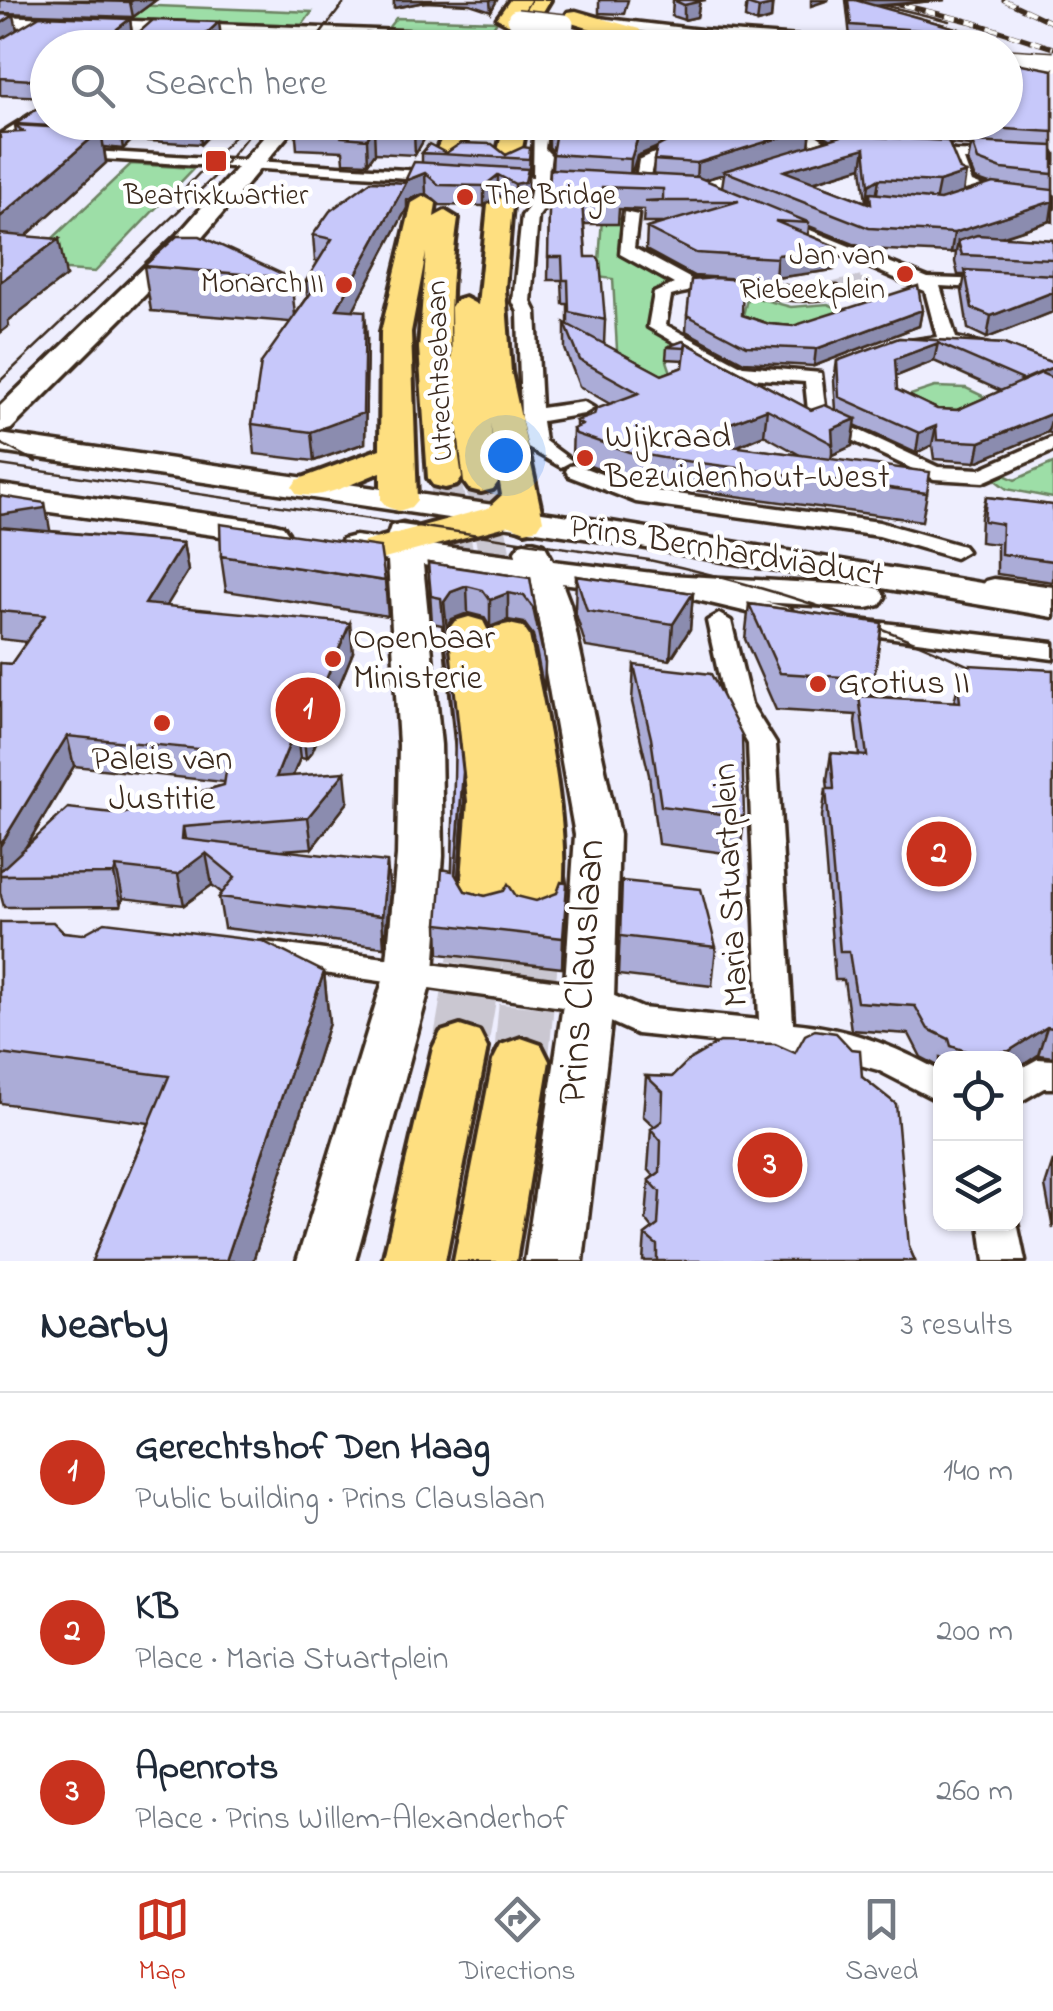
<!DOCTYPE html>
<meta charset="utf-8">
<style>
:root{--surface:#fff;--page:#f2f2f3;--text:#1f2937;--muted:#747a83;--line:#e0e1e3;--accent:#c8321e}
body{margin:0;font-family:"Indie Flower",sans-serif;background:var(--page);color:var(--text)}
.controls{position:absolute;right:30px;bottom:30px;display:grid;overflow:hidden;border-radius:20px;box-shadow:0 2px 8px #0004}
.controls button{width:90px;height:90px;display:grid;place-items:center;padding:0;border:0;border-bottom:2px solid var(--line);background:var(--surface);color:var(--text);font:50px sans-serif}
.you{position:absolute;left:505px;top:455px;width:35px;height:35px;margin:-25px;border:8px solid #fff;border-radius:50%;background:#1a73e8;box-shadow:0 0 0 15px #1a73e833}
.badge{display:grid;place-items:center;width:65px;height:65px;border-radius:50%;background:var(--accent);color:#fff;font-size:32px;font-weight:700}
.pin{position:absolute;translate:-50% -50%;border:5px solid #fff;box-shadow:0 2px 10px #0006}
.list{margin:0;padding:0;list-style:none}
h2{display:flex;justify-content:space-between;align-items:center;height:130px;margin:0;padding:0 40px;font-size:42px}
h2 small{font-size:32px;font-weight:400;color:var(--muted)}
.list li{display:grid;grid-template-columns:65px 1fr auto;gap:30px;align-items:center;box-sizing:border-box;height:160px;padding:0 40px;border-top:2px solid var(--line)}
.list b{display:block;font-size:38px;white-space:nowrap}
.list p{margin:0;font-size:32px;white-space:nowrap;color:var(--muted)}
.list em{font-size:32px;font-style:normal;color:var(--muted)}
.icon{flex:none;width:55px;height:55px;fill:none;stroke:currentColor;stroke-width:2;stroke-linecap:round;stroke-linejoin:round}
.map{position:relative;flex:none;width:1053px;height:1261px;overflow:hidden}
.search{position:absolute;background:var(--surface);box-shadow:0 2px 8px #0004;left:30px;right:30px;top:30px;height:110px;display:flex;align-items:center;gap:25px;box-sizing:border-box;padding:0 35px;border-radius:55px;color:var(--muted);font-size:38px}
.sheet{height:610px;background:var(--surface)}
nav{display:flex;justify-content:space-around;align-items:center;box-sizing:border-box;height:140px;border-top:2px solid var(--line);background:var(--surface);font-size:28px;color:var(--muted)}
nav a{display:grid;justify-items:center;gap:5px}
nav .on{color:var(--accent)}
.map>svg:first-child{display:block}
</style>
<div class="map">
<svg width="1053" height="1261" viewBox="0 0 1053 1261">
<rect width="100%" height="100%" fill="#eeeefe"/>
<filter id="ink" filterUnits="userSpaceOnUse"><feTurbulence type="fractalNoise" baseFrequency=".01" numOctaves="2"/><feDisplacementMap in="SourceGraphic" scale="20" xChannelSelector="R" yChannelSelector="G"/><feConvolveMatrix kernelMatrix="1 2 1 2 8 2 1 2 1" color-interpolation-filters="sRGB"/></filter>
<g filter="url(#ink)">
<path fill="#9ddea7" stroke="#6c8462" stroke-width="2.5" d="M0 0 312 12 300 28 0 18Z
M396 18 497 21 488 36 385 32Z
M131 164 194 168 95 272 39 268 32 258Z
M602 218 622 219 618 247 621 252 671 281 654 292C649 331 653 329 685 349L667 361 673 378 618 367 613 279 598 277Z
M757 298 791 307 828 304 846 312 792 336 741 324 747 299Z
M935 387 966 388 989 399 949 425 901 398Z
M1053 463V498L1007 489 991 477 1000 473 1015 480Z"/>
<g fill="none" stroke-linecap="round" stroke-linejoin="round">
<path stroke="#cac7d1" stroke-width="16" stroke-dasharray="16 8" stroke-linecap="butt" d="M831 291 862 283V278"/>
<path stroke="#cac7d1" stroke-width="32" stroke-dasharray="32 16" stroke-linecap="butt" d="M445 478 459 563
M481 482 496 563"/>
<path stroke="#cac7d1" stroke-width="42" stroke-dasharray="42 21" stroke-linecap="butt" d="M458 561 469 629
M495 561 509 636"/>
<path stroke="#cac7d1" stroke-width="55" stroke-dasharray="55 28" stroke-linecap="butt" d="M460 1048 484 907
M521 1061 535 911"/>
<defs>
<path id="street" d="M590 17 701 30 955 48C833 48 706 45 586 22Z
M48 104V114L0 144V134Z
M534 122H548L545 149 551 155 548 178 584 179 592 184 584 189 547 186 544 209 538 217 531 302 536 312 541 408 584 402 594 408 584 414 542 421 545 441 572 461 561 467 528 448 521 418 518 312 513 302 522 216 528 208 532 186 494 183 487 179 494 175 533 177Z
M670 122H684L677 152 653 163 647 188 634 191 639 160 663 149Z
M800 122H814L813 133 833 146V152H823L801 138Z
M872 122H891L867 135 869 150H859L853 133Z
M922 145 955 151 1053 154V162L964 160 972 182 998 192 1053 197V207L996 201 960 188 949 158 917 152 915 149Z
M75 150 439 172 446 176 439 180 70 157V151Z
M751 166 763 169 705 194 692 191 707 180Z
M624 212 638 215 634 248 693 280 752 281 800 290 837 287V295C783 311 728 277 671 296L666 325 743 366 821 373 826 415 938 467 980 469 1053 437V451L983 482 934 479 809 420 805 382 749 378 769 393 759 399 733 387 730 374 648 327 654 293 674 284 620 254Z
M778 217 928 278 1053 282V292L940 286 956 338 1007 349 1053 367V380L966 350H903V342L937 337 925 291 772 225 770 222Z
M577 465 641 489 879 522 963 546 967 551 955 558 879 536 636 502 569 476 566 471 569 466Z
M994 579 1053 587V601L986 591 982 586 986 581Z
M698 586 790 608 793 613 781 620 689 598 686 593 689 588Z
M719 614 731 621 751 704 776 744 793 1023C847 1028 893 1045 940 1071V1102L878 1070 817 1053 637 1034 584 1010 253 963 248 954 253 945 264 942 589 985 642 1008 759 1020 748 744 725 704 707 621Z
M850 619 1053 643V659L841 631 838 626Z
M1038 1059 1053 1060V1088H1044L1016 1104V1071Z
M1016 1218 1025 1261H985L980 1224H1016Z"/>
<path id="secondary" d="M0 16 508 35 517 40 508 45 0 26Z
M646 35 793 43 802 48 554 47 545 42 554 37Z
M277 122H299L200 240 11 429 0 432V406L182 230Z
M0 434 611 522 1053 595V617L611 542 0 452Z
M0 485 271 523 283 526 288 533 283 540 271 543 0 505Z
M403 523 415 526 421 544 516 556 515 551 520 544 532 541 544 544 553 561 669 575 867 586 880 589 885 597 880 605 867 608 669 597 562 583 570 604 619 835 614 998 583 1261H525L564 998 575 835 534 604 524 578 423 565 441 745 443 856 434 971 355 1261H297L386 971 397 856 399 745 388 561 343 553 338 546 343 539 355 536 386 540 391 526Z"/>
<path id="primary" d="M532 0H550L521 48H502Z
M450 122H472L457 157 445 164 433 157Z
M505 122H527L520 159 508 166 496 159Z
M424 196 436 203 434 217 445 211 458 219C445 306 449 391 462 478L457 485 445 488 433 485 428 478 419 348 426 253 411 332 417 500 411 507 399 511 387 507 381 500V472C356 481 323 501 297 494L292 487 297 480 380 449 381 332 412 203Z
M500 198 512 205 505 289 511 372 543 520 538 528 525 531 510 525 377 561 364 558 358 550 364 542 488 508 502 495 490 423 498 482 493 489 481 492 469 489 464 482 452 381 451 307 455 301 465 298 478 305 488 205Z
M469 617 483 621 490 635 495 627 509 624 523 627 529 636C542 697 582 870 553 922L535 927 517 922 510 909 511 895 503 917 485 922 467 917 460 904 468 801 449 629 455 621Z
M460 1026 479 1032 487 1048 445 1261H383L433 1048 441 1032Z
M521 1038 541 1045 549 1061 516 1261H454L493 1061 501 1045Z"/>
<path id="highway" d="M510 0H530L516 23 508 24 497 18Z
M576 11 639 29 642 34 631 41 568 22 565 17 568 12Z"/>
</defs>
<use href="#street" stroke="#3b2a1e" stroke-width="7"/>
<use href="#secondary" stroke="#3b2a1e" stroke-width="7"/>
<use href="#primary" stroke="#3b2a1e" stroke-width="8"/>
<use href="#highway" stroke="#3b2a1e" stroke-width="7"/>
<use href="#street" fill="#fff" fill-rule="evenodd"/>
<use href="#secondary" fill="#fff" fill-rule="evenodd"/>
<use href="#primary" fill="#fedf80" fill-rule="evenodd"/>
<use href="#highway" fill="#fedf80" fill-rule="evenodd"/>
<path stroke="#3b2a1e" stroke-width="2.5" d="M862 0 949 21
M933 23 1053 66
M310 48 346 0
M172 202 244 126
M0 381 214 177 259 122
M0 443 36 462
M0 465 649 560C769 586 882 623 992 677"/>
<defs>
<path id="rail" d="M882 0 972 22 1053 48
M1004 0 1053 23"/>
</defs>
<use href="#rail" stroke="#3b2a1e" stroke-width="5"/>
<use href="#rail" stroke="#fff" stroke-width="4" stroke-dasharray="11" stroke-linecap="butt"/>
<defs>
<path id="secondary-bridge" d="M517 19 564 24
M1006 59 1053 62"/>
</defs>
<use href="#secondary-bridge" stroke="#3b2a1e" stroke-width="22" stroke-linecap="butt"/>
<use href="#secondary-bridge" stroke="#fff" stroke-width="19"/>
</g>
<path fill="#abacd7" stroke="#3b2a1e" stroke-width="2.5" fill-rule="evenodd" d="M0 0H156L133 17 0 13Z
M394 0H497L491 11 470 4 424 2 394 8Z
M599 0H628L624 14 599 13Z
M673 0H706L700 1 697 17 684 20 672 16Z
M747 0H773L771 19 757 23 745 18Z
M846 0H945L876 6 959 29 961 48H818L852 47 853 37H850Z
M0 14 17 30 130 19 132 35 221 34 281 36 282 48H48V97L0 95Z
M1053 70V222L1050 221 1002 237 1053 240V312L987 338 968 329 962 291 965 275H958L955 262 956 252 951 253 866 249 809 226 808 235 837 247 834 270 775 278 774 281 694 276 646 250 647 228 662 223H643L644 210 619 209 618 224H584L586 257 605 320 604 344 662 375 683 367 684 360 666 359 667 347 683 341 811 410H836L834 380 837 361 899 338 1004 344 1053 363V434L1048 432 976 462 934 459 932 445 916 453 855 425 852 446 832 455 831 459 927 493 922 521 662 486 628 480 576 461 572 456 573 429 576 428V421L594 415 610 404 579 386 565 349V323L568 325V304H563L562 280H548L550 169H552L553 152 549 147V128L660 145 811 128 809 146 830 139 817 131V122H863L854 127 852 135 873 137 875 122H1006ZM950 144 971 146 968 161 975 179 989 184 963 192ZM657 147 654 160 653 175 632 173 637 156ZM862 167 866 202 813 182ZM724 174 722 187 704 180ZM934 361 1001 391 957 410 937 409 897 390 896 376ZM764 435 800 455 736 447Z
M48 122H222L201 144 132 140 123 149 104 147 106 163 26 236 66 276 8 321 9 326 0 333 16 132 15 125Z
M297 122H434L415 155 375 153 368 163 344 162 343 151 297 149 295 125Z
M530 148 529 173H528V188L525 202 515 204 498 195 484 206 440 205 426 193 407 200V208L353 310 367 338 365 443 314 461 255 454 252 424 290 322 151 311 144 266 291 278 295 315 307 298 318 261H315L313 235 405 183V181L422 163V153L506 155Z
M922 310 919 326 814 366 744 362 686 331 687 315H742L769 324 793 326Z
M0 496 51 531 183 543 188 571 166 606 353 652 312 752 306 759 300 758 293 775 348 802 312 848 282 850 390 893 384 947 224 928 219 897 222 893 212 885 184 905 123 898 121 906 4 907 0 892V663L11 664 27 642 0 639ZM74 766 224 782V785L122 814 27 846Z
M986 497 1053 505V582L997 574V544L980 542 981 517Z
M221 556 385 581 388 616 226 591Z
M428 563 530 578 545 663 544 691 533 635 524 623 508 620 490 627 484 617 468 613 452 619 447 627 464 801 458 879 465 891 485 896H516L566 913 562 968 439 954 438 924 452 871 455 750 442 625 432 623Z
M576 576 693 593 690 629 670 660 586 647 575 611Z
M749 604 882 623 871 696 954 702 958 685 1053 670V1057L1038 1055 1016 1058H940V1067L921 1057 909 1034 851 1030 844 980H835L822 816 826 789H828L827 780 831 753 859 755 855 722 856 715 776 710 745 639Z
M634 665 744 817 740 855 658 844 649 775 632 702Z
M622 881 716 947 712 986 618 975Z
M0 922 324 972 329 1023 253 1261H92L149 1123 0 1103Z
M795 1053 862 1077 909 1247 915 1261H643L645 1235 653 1229 646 1220 649 1180 654 1176 648 1169 651 1129 655 1127 643 1116 646 1076 672 1077Z
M1053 1161V1229L1045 1186Z"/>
<path fill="#8b8caf" stroke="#3b2a1e" stroke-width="2.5" d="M133 0H156L133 17 130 2Z
M394 0H423L424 2 394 8Z
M490 0H497L491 11Z
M700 0 697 17 684 20V5Z
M811 0H829L811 6Z
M848 0H945L849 8Z
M772 5 771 19 757 23 759 8Z
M14 15 17 30 0 42V24Z
M130 19 132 35 120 45 117 29Z
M219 22 221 38 207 33Z
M281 36 282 48H272Z
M129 122 132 140 123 149 120 130Z
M203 122H222L201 144 199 126Z
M419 122H434L415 155 414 130Z
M663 122H668L660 146 637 156 630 178 631 159 638 137Z
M374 128 375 153 368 163 367 139Z
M811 128 809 147 724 171V174L696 182 697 163Z
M101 130 106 163 0 260V217Z
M865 148 862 167 782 191 784 171Z
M528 169V188L525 202 515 204V184Z
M425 173 426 193 407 200V208L339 337 337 309 405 185V181Z
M966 173 963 193 935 202 939 182Z
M498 175V195L484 206V186Z
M879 179 876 199 870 193 868 204 866 205 869 185Z
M1053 201 1050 221 960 250 958 241 956 252 951 253 954 233Z
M59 239 66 276 8 321 9 326 0 333V282Z
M837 247 834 270 775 278 777 255Z
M323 276 308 308 306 281Z
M1053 292V312L987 338 991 316Z
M922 310 919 326 814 366 816 349Z
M365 311 367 338 365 443 314 461 311 432Z
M938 343 934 361 892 378 895 359Z
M1053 367V383L1023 380Z
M767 409 764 435 697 463 686 440Z
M1053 413 1048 432 976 462 980 442Z
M856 419 852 446 832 455V429Z
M936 426 932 445 916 453 919 433Z
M45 503 51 535 0 543V515Z
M183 543 188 571 150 633 145 604Z
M467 586 468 613 452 619 445 629 444 602 451 592Z
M508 593V620L490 627V600Z
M693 593 690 629 670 660 673 624Z
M350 623 353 652 312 752 306 759 303 729Z
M296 728 300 758 280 807 276 777Z
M67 736 74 766 9 875H0V846Z
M345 772 348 802 312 848 308 817Z
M463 772 464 801 456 904 455 874Z
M183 827 188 857 206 853 212 885 184 905 178 874Z
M387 862 390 893 384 947 382 916Z
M116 867 123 898 121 906 114 874Z
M567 884 566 913 562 968 563 938Z
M324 972 329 1023 253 1261H226Z
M1047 1027 1038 1055 1016 1070V1058H1007L1009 1051Z"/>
<path fill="#c7c8fa" stroke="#3b2a1e" stroke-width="2.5" d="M54 0H133L130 2Z
M673 0H698V2L684 5Z
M747 0H773L772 5 759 8 747 4Z
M848 0H855L959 29V33L851 25Z
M0 14 14 15 0 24Z
M40 16 130 19 117 29 120 36 136 35 153 20 219 22 207 33 281 36 272 48H48V81L0 78V40Z
M366 33 471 37 464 48H354Z
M853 34H960L961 48H879L854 39Z
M582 36 680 40V46L704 41 796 45 802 48H577Z
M1006 61 1053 70V132L899 122H1006Z
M48 101V122H129L120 130 16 124Z
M135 122H203L199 126Z
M297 122H419L414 130 374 128 367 139 342 137 350 127 295 125Z
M554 122H663L661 128 638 137 631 159 552 154 555 137 549 128H553Z
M684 122H804L811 128 697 163 654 160 657 147 682 134Z
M15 125 101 130 0 217V133L24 132Z
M845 135 948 141 960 170 966 173 939 182 879 179 869 185 865 148 784 171 871 204 870 193 940 200 993 183 1053 190V201L954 233 869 228 724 171Z
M972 142 1053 146V174L1002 169 978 160Z
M461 143 492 144 506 155 523 147 530 148 529 159 422 153 429 144 446 153Z
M414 162 528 169 525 182 515 184 498 175 484 186 439 185 425 173 405 181Z
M550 169 698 177 810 223 775 221 837 247 777 255V258L696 253 647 228 739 201H644L663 200V189L602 187 599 198 619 201H582L586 257H597L600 261 605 320 569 312 568 280H563L562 257H548Z
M371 181 406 183 337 309 365 311 363 413 311 432 252 424 261 363 323 276 306 281 332 239 313 235 330 211Z
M0 234 59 239 0 282Z
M977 235 1053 240V259L962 255 958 241Z
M177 236H200L291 278 144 266Z
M965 270 1053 275V292L991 316 972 308Z
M715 278 743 280 742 315 769 324 793 326 918 286 922 310 816 349 746 346 687 315 691 280Z
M565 323 662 375 683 367 686 343 811 410 825 405 856 419 832 429 833 444 767 409 686 440 930 472 927 493 663 458 629 452 576 434 573 429 582 425 576 421 594 415 596 409 639 393 580 360Z
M899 338 1004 344 1053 363V367L1023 380 938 343 895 359 897 390 937 409 957 410 1041 373 1053 378V413L980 442 937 440 936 426 919 433 839 397 837 361Z
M683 341 698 349 686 343 685 348 667 347Z
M0 496 45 503V508L0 515Z
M986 497 1053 505V561L1001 554 1002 524 984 521Z
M220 524 380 547 385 581 221 556Z
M0 527 183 543 145 604 350 623 308 722 303 729 296 728 276 777 345 772 308 817 183 827 182 839 387 862 382 916 219 897 235 877 206 853 178 874 116 867 114 874 0 875V871L68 808 122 814 224 785 229 752 67 736 0 846V663L11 664 45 615 0 611Z
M428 563 530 578 545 663 533 608 524 596 508 593 490 600 483 590 467 586 451 592 444 602 463 772 455 874 465 891 485 896 504 891 508 884 516 896 536 901 557 893 561 882 565 883V870L567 884 563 938 438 924 442 869 452 871 455 735 441 598 431 596Z
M576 576 693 593 673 624 587 611Z
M749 604 882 623 874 679 780 673Z
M634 665 711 674 742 735 744 817 661 806 651 738Z
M969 665 1053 670V1028L1047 1027 1009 1051 977 1055 951 1046 949 1039 928 1029 915 1006 857 1002 849 952H840L826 789H834L831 753 867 756 859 696 960 702 958 685Z
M622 881 701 889 716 947 620 936Z
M0 922H53L63 932 83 934 105 922 262 941 324 972 226 1261H92L169 1076 0 1054Z
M815 1030 836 1033 851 1049 860 1050 862 1077 896 1104 909 1247 915 1261H657V1245L645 1235 658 1225 660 1192 649 1180 660 1172 661 1141 651 1129 662 1121 663 1092 646 1076 672 1077 689 1060 720 1042 775 1044 795 1053 805 1035Z"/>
</g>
<g fill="#c8321e" stroke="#fff" stroke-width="4">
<rect x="204" y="149" width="24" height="24" rx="5"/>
<circle cx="465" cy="197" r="10"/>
<circle cx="905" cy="274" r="10"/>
<circle cx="344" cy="285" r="10"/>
<circle cx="585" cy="458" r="10"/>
<circle cx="333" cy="659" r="10"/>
<circle cx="818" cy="684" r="10"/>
<circle cx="162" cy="723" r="10"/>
</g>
<g text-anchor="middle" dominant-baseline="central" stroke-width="9" stroke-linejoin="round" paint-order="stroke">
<g font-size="30" fill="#3b2a1e" stroke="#fff" text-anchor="end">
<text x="216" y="197" text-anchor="middle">Beatrixkwartier</text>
<text x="485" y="197" text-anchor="start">The Bridge</text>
<text x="885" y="257">Jan van<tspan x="885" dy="34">Riebeekplein</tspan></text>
<text x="324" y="285">Monarch II</text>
</g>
<g font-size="30" fill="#3b2a1e" stroke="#fff">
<text transform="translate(441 371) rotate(-92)">Utrechtsebaan</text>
</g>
<g font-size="35" fill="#3b2a1e" stroke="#fff" text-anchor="start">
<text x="605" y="438">Wijkraad<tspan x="605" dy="40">Bezuidenhout-West</tspan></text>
<text x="353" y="639">Openbaar<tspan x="353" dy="40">Ministerie</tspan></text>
<text x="838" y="684">Grotius II</text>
<text x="162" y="760" text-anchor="middle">Paleis van<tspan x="162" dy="40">Justitie</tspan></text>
</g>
<g font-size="35" fill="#3b2a1e" stroke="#fff">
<text transform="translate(726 552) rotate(9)">Prins Bernhardviaduct</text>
<text transform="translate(732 885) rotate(-93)">Maria Stuartplein</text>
</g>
<g font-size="42" fill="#3b2a1e" stroke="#fff">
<text transform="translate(583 972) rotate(-86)">Prins Clauslaan</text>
</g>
</g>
</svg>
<div class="controls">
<button><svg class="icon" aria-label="locate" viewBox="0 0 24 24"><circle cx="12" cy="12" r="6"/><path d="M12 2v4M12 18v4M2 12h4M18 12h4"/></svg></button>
<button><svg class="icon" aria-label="layers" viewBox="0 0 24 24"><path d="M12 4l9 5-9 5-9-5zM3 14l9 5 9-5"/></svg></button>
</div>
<div class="you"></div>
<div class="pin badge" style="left:308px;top:710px">1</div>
<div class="pin badge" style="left:939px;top:854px">2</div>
<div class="pin badge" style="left:770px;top:1165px">3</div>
<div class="search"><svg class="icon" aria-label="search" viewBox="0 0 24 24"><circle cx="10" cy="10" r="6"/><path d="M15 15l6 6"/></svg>Search here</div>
</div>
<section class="sheet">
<h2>Nearby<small>3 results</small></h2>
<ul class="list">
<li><span class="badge">1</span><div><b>Gerechtshof Den Haag</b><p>Public building · Prins Clauslaan</p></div><em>140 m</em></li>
<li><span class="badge">2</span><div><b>KB</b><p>Place · Maria Stuartplein</p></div><em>200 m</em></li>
<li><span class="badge">3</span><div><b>Apenrots</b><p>Place · Prins Willem-Alexanderhof</p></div><em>260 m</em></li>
</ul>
</section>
<nav>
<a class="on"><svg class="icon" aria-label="map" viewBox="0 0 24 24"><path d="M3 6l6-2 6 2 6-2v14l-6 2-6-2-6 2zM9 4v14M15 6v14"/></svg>Map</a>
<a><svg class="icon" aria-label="directions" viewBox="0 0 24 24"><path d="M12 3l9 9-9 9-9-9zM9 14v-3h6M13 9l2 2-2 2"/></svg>Directions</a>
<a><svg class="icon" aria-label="saved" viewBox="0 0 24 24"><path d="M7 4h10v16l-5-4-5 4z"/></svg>Saved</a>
</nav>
